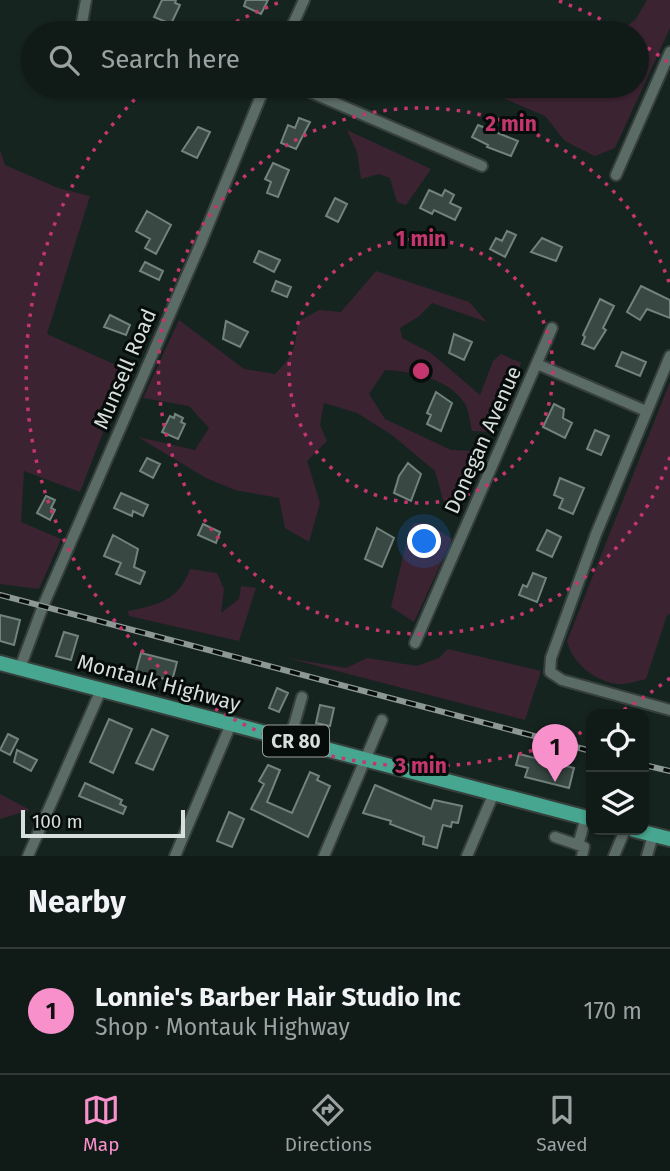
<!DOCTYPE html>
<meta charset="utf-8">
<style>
:root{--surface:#101b18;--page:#1e2825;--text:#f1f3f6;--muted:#9ca1a2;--line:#303937;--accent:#f890cc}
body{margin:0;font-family:"Fira Sans",sans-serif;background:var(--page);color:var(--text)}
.controls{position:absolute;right:21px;bottom:21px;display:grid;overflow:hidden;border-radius:14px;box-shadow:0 2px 5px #0004}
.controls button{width:63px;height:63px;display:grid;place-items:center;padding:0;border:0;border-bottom:2px solid var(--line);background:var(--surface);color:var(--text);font:35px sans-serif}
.scale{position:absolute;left:21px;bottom:18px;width:164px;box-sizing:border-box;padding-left:7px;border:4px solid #d6dfdc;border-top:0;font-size:19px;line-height:24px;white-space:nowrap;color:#d6dfdc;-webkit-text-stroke:5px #060c0a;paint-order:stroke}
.you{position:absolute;left:425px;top:542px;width:24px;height:24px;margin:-18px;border:5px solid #fff;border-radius:50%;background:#1a73e8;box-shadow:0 0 0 10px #1a73e833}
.badge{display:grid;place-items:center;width:46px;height:46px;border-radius:50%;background:var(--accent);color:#111;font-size:23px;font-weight:700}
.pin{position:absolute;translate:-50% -58px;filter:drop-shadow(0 2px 4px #0008)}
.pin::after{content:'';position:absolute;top:37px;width:24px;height:21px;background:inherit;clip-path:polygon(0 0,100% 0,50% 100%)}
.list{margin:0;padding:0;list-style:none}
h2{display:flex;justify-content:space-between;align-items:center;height:91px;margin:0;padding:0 28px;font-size:30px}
h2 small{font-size:23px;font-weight:400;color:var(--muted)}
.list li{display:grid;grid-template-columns:46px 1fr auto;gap:21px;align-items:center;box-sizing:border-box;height:126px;padding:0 28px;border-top:2px solid var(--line)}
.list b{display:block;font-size:26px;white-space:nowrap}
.list p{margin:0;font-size:23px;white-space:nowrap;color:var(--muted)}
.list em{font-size:23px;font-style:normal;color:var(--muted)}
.icon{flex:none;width:38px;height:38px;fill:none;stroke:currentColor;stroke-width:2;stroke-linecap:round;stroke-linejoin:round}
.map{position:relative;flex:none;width:670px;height:856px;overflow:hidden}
.search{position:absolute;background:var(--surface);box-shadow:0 2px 5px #0004;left:21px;right:21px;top:21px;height:77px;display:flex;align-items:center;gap:18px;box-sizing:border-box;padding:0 24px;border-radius:38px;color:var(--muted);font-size:26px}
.sheet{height:217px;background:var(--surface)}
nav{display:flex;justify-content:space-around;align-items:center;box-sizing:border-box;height:98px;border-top:2px solid var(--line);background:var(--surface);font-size:19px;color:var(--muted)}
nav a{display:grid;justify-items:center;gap:4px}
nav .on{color:var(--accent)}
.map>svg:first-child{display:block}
</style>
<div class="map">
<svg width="670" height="856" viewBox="0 0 670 856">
<rect width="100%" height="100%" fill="#162420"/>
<path fill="#3c2331" d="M647 0H670V28L615 148 595 156 565 141 545 116 484 90 483 86H637V33H618L636 19Z
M347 130 431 169 406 205 397 202 390 178 379 174 361 179 357 152Z
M0 150 5 165 58 188 90 196 47 334 116 365 123 381 80 492 24 471 21 522 61 539 39 589 0 584Z
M376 271 469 302 487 322 432 303 418 317 400 328 402 338 431 353 480 395 493 361 501 354 521 363 493 432 472 431C470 423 469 411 465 404 451 379 410 371 385 370L369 394 385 419 451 450 474 451 468 491 444 503 435 471 392 435 357 413 324 403 320 425 327 441 307 461 320 503 309 542 285 528 279 498 235 490 206 478 138 437 195 450 209 428 189 406 143 398 179 320 244 369 275 374C291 359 298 345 297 322L319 310 341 312Z
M670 382V614L667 615 646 679C638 681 625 685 617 684 595 681 572 663 567 641Z
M414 523H427L452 539 414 622 391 607 409 531Z
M190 569 217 573 224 589 221 613 239 599 241 586 256 588 239 641 129 616 128 611C159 605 179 600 190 569Z
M448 649 541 671 525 720 287 658 346 668 367 658 417 666 439 658Z
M0 794 30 810 0 819Z"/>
<path fill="#394843" stroke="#72827c" stroke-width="2" d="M162 0H176L175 3 180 5 171 24 154 17Z
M246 0H268L261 14 244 6Z
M299 118 310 122 296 149 281 143 288 125 295 128Z
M478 125 518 141 511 156 487 147 488 145 472 137Z
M198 127 210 132 197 158 182 151Z
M273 163 289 170 278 197 267 193 271 182 265 179Z
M429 190 442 196 445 190 454 195 450 203 461 208 455 220 434 210 432 214 420 208Z
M335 198 347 204 338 222 326 216Z
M147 211 171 225 156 254 145 248 150 239 136 231Z
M507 231 516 235 505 257 490 249 496 238 502 241Z
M542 238 562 247 556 261 531 252Z
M259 251 280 260 274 272 254 262Z
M145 262 163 271 159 280 140 271Z
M276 281 291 287 287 297 272 291Z
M641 286 670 300V318L647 309 640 320 627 312Z
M600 299 614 306 603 328 606 330 594 349 582 344 585 337 583 335Z
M110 315 130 325 126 335 104 327Z
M226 321 248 332 240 347 223 339Z
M454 334 472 342 464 360 449 353Z
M622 352 646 362 640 376 616 366Z
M436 392 452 403 441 431 427 424 431 415 427 413Z
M554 404 564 409 563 418 572 423 565 438 543 427Z
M175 414 183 418 181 422 185 424 178 439 162 432 170 416 174 418Z
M595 430 609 436 601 455 587 449Z
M147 458 160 464 153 478 140 471Z
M408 463 421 474 411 501 394 493 399 476Z
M560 478 584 488 573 514 559 508 563 499 554 495Z
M121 493 148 505 143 516 133 511 132 516 114 508Z
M46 496 55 500 51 508 55 510 50 520 37 513Z
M203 524 220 532 216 543 198 535Z
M377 528 394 538 382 567 365 559Z
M547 530 561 537 552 557 537 550Z
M113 535 138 549 134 567 145 572 140 584 116 574 121 563 104 556Z
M533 573 546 578 537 602 519 595 523 585 527 587Z
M0 615 20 620 14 645 0 641Z
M64 632 78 636 71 660 56 656Z
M141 653 177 662 172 681 136 671Z
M277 688 288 693 279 712 269 708Z
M320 705 334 708 330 726 316 723Z
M109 719 132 729 113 773 90 762Z
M152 729 168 736 153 770 136 763Z
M8 734 18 739 10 755 0 750Z
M17 750 37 760 31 771 14 762Z
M519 754 574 768 569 788 525 777 528 768 516 765Z
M268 765 280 770 267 802 292 813 310 772 319 776 317 780 330 786 308 837 251 809 264 784 259 781Z
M85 783 122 800 120 804 126 807 123 814 79 796Z
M375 785 431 809 434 800 462 806 458 823 452 822 451 827 443 825 437 848 423 844 424 837 390 824 391 821 363 813Z
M229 812 244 819 232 847 217 841Z"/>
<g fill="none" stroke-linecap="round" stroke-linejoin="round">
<defs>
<path id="minor" d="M86 0 82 22 91 33
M289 33 304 0
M296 86 482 166
M616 175 670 52
M670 356 596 534 551 658 550 672 562 680 670 710
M537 364 646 411
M415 643 552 328
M20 668 43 606 200 245 265 86
M290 739 302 697
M555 837 584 847 582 856
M578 845 586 817
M28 856 101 690
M175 856 231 724
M324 856 382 720
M467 856 494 793
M614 856 625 830
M647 856 653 835"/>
<path id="major" d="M0 663 591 819
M634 830 670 839"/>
</defs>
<use href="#minor" stroke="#363f3c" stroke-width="14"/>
<use href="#major" stroke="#363f3c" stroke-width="18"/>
<use href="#minor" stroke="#5b6b66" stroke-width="10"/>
<use href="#major" stroke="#47a68f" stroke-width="14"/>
<defs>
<path id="rail" d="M0 595 591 751
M644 765 670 771"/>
</defs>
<use href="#rail" stroke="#8d9895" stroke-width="6"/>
<use href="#rail" stroke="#060c0a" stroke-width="3.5" stroke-dasharray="10" stroke-linecap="butt"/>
</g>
<g fill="none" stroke="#c5366e" stroke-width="3.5" stroke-dasharray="3.5 7">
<circle cx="421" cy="371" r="132"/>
<path d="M670 457A263 263 0 1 1 670 285"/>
<path d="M670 678A395 395 0 0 1 618 713M591 728A395 395 0 0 1 147 87M218 32A395 395 0 0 1 283 1M559 1A395 395 0 0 1 624 32M639 42A395 395 0 0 1 670 64"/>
</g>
<g text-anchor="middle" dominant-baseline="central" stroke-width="6" stroke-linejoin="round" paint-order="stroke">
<rect fill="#060c0a" stroke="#98a09d" stroke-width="2" x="263" y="725.5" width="66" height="31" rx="5"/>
<g font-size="19" font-weight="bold" fill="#d6dfdc">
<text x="296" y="741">CR 80</text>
</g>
<g font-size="21" fill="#d6dfdc" stroke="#060c0a">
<text transform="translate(125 369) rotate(-67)">Munsell Road</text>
<text transform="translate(483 440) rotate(-66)">Donegan Avenue</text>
<text transform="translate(159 683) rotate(15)">Montauk Highway</text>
</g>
</g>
<circle cx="421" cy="371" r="10" fill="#c5366e" stroke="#060c0a" stroke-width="3.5"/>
<g font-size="21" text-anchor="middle" font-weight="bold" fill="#c5366e" stroke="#060c0a" stroke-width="6" stroke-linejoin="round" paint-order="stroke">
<text x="511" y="131">2 min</text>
<text x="421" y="246">1 min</text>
<text x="421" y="773">3 min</text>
</g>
</svg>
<div class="controls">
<button><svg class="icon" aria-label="locate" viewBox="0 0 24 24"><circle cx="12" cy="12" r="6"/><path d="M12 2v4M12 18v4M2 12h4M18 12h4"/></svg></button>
<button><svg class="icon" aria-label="layers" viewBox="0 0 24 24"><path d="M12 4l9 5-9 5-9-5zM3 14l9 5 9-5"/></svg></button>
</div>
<div class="scale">100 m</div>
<div class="you"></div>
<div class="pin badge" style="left:555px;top:782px">1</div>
<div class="search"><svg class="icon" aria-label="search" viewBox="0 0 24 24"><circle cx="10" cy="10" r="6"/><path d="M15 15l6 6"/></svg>Search here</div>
</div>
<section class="sheet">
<h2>Nearby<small></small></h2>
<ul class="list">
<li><span class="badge">1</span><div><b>Lonnie's Barber Hair Studio Inc</b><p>Shop · Montauk Highway</p></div><em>170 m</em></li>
</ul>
</section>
<nav>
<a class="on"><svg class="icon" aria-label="map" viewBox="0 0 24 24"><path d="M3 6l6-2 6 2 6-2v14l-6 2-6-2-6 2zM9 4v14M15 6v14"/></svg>Map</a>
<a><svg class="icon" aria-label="directions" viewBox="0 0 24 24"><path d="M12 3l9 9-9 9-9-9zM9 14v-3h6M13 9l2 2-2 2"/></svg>Directions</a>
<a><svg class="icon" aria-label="saved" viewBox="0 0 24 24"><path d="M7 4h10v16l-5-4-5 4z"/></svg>Saved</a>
</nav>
